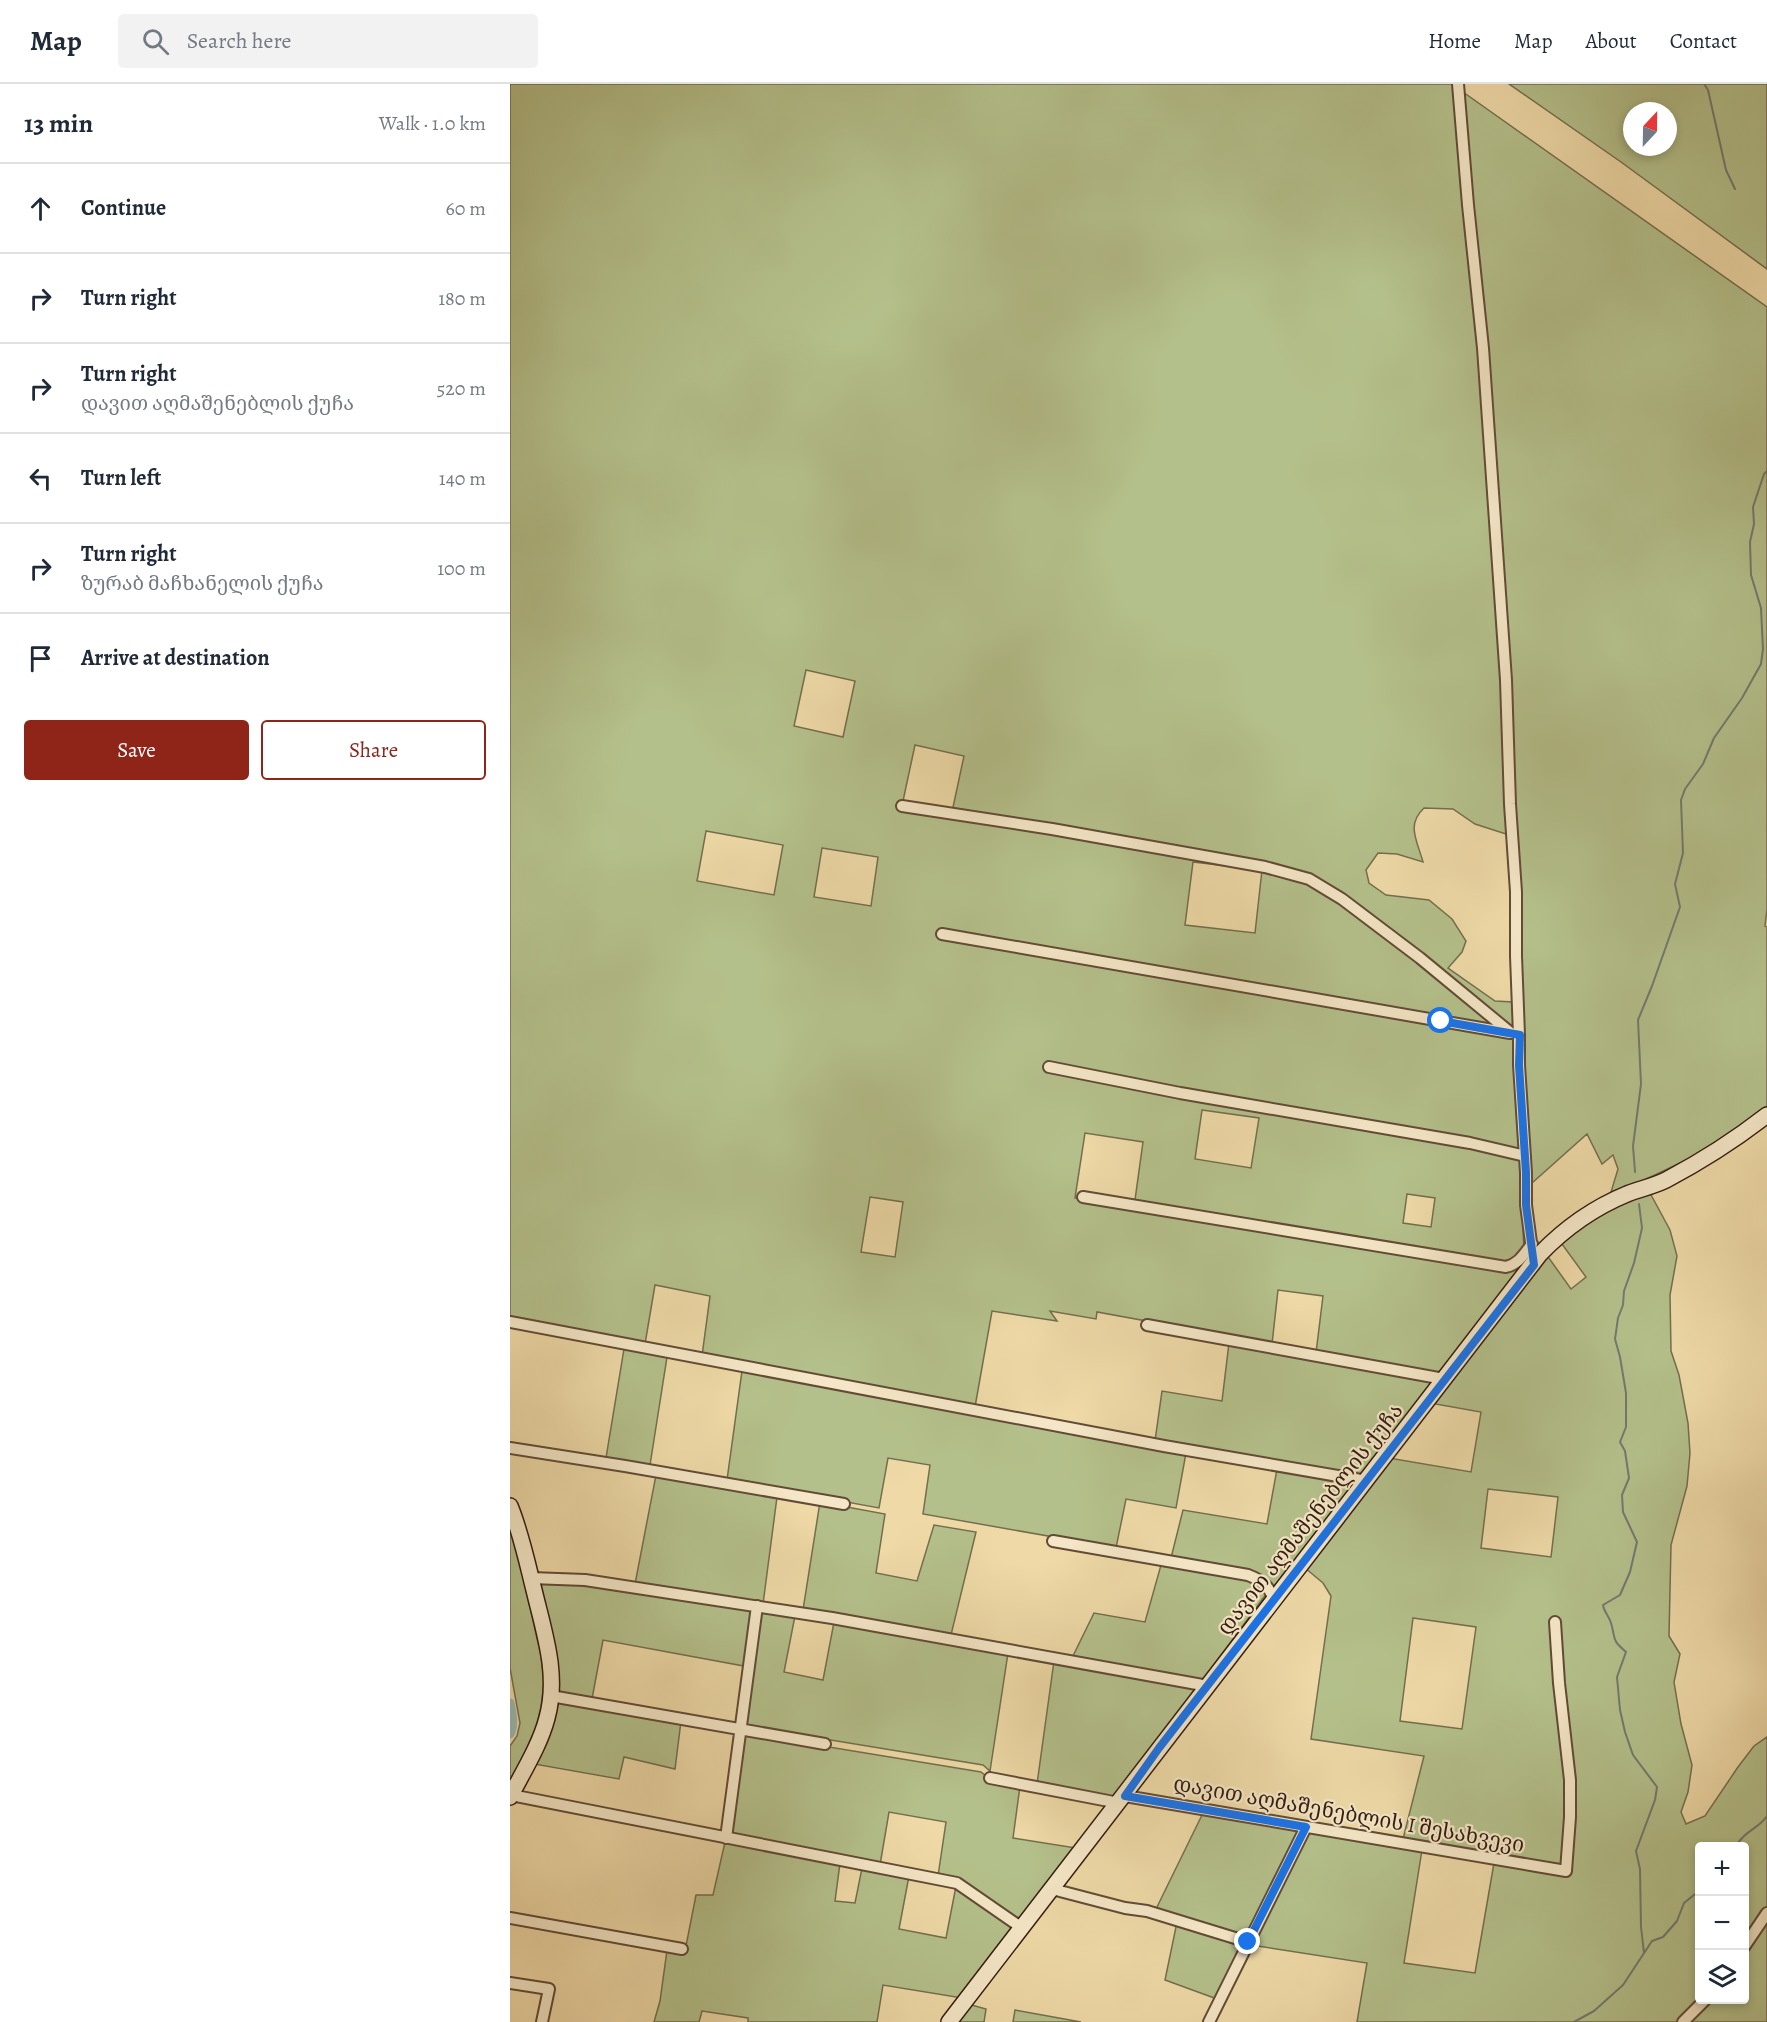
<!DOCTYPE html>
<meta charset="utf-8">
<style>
:root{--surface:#fff;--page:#f2f2f3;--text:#1f2937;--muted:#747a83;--line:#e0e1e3;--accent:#8f2418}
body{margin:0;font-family:Alegreya,"Noto Serif Georgian",serif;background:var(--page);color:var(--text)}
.controls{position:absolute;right:18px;bottom:18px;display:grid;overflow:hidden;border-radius:6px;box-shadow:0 3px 9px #0003}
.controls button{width:54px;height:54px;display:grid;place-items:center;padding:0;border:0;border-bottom:2px solid var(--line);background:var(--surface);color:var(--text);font:30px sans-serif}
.compass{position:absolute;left:1113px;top:18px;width:54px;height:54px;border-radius:50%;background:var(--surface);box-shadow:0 3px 9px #0003;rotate:22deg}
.stop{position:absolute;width:18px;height:18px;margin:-14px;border:4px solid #1a73e8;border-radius:50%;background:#fff}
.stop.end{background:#1a73e8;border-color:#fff;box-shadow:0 2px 6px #0008}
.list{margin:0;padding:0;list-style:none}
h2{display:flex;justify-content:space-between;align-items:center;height:78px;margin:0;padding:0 24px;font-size:26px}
h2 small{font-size:20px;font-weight:400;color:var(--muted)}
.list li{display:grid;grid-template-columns:39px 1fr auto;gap:18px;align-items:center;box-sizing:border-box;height:90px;padding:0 24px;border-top:2px solid var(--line)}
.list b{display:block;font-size:22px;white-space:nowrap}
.list p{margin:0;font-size:20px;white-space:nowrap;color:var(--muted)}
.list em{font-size:20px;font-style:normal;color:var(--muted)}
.actions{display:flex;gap:12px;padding:18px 24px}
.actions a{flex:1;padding:14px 0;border:2px solid var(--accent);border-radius:6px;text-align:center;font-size:21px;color:var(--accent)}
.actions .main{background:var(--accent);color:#fff}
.icon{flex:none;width:33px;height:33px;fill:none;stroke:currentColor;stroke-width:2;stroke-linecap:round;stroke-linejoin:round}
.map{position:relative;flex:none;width:1257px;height:1938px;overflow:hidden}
header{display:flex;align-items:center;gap:36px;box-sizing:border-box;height:84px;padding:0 30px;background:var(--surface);border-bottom:2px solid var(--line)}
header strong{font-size:28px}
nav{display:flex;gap:33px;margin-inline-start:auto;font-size:21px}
.search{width:420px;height:54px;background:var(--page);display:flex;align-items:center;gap:15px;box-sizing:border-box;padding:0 21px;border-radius:6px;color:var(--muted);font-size:22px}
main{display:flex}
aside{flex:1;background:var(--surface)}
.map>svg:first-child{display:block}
</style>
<header>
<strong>Map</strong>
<div class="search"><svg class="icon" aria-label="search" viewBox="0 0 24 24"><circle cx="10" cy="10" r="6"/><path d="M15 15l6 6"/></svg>Search here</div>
<nav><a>Home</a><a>Map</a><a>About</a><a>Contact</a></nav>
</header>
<main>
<aside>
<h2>13 min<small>Walk · 1.0 km</small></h2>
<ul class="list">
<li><svg class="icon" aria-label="ahead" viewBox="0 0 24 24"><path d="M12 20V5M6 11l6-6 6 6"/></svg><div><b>Continue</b></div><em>60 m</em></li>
<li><svg class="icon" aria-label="right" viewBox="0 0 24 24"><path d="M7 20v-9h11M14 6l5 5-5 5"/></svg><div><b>Turn right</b></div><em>180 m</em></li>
<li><svg class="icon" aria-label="right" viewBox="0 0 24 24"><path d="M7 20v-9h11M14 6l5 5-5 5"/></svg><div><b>Turn right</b><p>დავით აღმაშენებლის ქუჩა</p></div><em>520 m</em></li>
<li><svg class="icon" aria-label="left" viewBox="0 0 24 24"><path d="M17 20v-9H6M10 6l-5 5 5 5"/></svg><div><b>Turn left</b></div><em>140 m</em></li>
<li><svg class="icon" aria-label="right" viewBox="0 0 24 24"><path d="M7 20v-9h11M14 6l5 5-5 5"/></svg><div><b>Turn right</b><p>ზურაბ მაჩხანელის ქუჩა</p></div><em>100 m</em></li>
<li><svg class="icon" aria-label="arrive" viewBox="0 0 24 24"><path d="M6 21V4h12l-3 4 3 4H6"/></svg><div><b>Arrive at destination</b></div></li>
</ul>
<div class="actions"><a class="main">Save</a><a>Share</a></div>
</aside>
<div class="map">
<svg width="1257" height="1938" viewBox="0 0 1257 1938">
<rect width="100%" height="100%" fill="#eed9a7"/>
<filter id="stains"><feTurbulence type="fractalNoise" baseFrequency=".00333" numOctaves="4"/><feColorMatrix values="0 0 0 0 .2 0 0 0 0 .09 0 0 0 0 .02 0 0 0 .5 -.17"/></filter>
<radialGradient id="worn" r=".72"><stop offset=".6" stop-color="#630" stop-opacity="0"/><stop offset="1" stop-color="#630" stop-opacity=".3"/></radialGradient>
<path fill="#b4c08b" stroke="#746e4e" stroke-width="1.5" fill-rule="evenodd" d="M0 0H943L970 264 993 594 999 751 965 740 943 725 914 724C896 741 907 756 913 778L887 770 868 769 856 786 859 799 876 811 919 816 942 835 956 857 952 868 938 884 985 917 1003 918 1014 1166 997 1180 625 1116 633 1058 575 1049 565 1114 995 1187 1013 1181 929 1290 806 1269 813 1212 768 1206 762 1260 587 1228 586 1235 540 1227 547 1237 482 1227 465 1323 192 1272 200 1212 145 1201 135 1260 0 1234ZM296 586 345 597 333 653 284 642ZM405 661 454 672 442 728 393 717ZM196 747 273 761 264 811 187 797ZM312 764 368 773 361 822 304 813ZM683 778 752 786 745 849 675 841ZM692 1026 749 1034 741 1084 685 1075ZM897 1110 925 1114 921 1143 893 1139ZM360 1113 393 1118 385 1173 351 1168Z
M999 0H1257V185L1111 78ZM1122 27H1158V63H1122Z
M953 8 1257 223V825L1255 842 1257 843V1024L1183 1073 1132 1097 1101 1108 1108 1085 1103 1071 1092 1080 1077 1050 1022 1099 1014 1045 1012 920 965 157Z
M1140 1109 1160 1146 1167 1172 1160 1211 1161 1267 1169 1291 1178 1339 1180 1369 1177 1402 1161 1461 1159 1552 1170 1570 1164 1598 1171 1640 1182 1681 1178 1708 1171 1728 1176 1740 1195 1732 1228 1683 1244 1662 1257 1653V1938H847L857 1879 741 1861 803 1740 893 1755 914 1672 801 1655 821 1512 813 1499 795 1484 879 1374 961 1388 971 1328 920 1319 1036 1170 1061 1205 1076 1193 1049 1156C1077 1136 1108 1121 1140 1109ZM978 1405 1048 1413 1041 1473 971 1464ZM903 1534 966 1543 952 1645 890 1637ZM1190 1762H1234V1916H1190ZM912 1766 984 1779 965 1889 894 1879Z
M719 1259 920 1297 921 1300 850 1392 645 1357 652 1307 712 1317Z
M114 1265 157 1273 140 1381 96 1374Z
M232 1287 676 1369 666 1424 616 1415 606 1464 413 1430 420 1381 378 1374 369 1424 217 1396Z
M767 1385 832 1397 839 1400 840 1405 765 1504 752 1493 739 1486 661 1474 673 1426 757 1440Z
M146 1391 267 1413 253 1520 125 1500Z
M310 1418 375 1430 366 1489 407 1497 424 1441 466 1448 441 1551 293 1526Z
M0 1435 31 1572 34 1598 31 1623 26 1644 0 1700V1662L7 1652 10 1639 0 1584Z
M651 1481 735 1494 757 1509 692 1597 562 1574 584 1529 635 1538Z
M26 1498 75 1500 243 1525 234 1582 93 1556 82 1615 48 1608Z
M250 1527 285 1532 274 1588 313 1596 324 1538 498 1569 480 1687 473 1681 235 1642Z
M544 1577 691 1603 604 1715 527 1700Z
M46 1615 171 1637 165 1685 114 1673 109 1695 24 1680Z
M233 1649 471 1688 482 1697 510 1702 503 1754 566 1764 509 1838 428 1792 436 1738 379 1728 370 1781 220 1751Z
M693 1729 785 1745 787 1750 738 1852 734 1854 646 1825Z
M215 1758 330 1779 325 1817 345 1819 352 1784 399 1792 389 1845 436 1854 446 1802 506 1843 452 1914 373 1901 367 1938H238V1934L192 1927 189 1938H144L150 1917 158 1859 176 1862 186 1811H203Z
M667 1838 733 1861 707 1915 655 1896Z
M458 1920 476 1925 474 1938H444Z
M505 1926 571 1938H503Z"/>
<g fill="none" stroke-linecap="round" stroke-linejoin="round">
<path stroke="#727a70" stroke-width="2" d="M1194 0 1198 6 1216 86 1225 105
M1125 1088 1123 1062 1131 1000 1128 936 1142 902 1170 823 1165 800 1173 769 1171 716 1175 705 1193 680 1204 654 1232 614 1251 580 1253 565 1251 524 1241 491 1240 458 1244 440 1243 423 1254 390 1257 387
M1129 1120 1132 1144 1124 1179 1114 1207 1113 1221 1108 1234 1105 1255 1110 1273 1116 1309V1343L1110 1358 1115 1367 1119 1394 1112 1411 1113 1428 1127 1458 1120 1488 1110 1511 1093 1521C1094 1528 1099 1532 1101 1539 1106 1556 1101 1555 1116 1568L1107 1593 1110 1626 1115 1648 1123 1671 1147 1703 1145 1716 1126 1767 1130 1785 1131 1843 1134 1869
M1226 1762C1235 1746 1247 1746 1257 1732
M1064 1938 1084 1927 1113 1901 1142 1857 1153 1853 1167 1837 1174 1819 1190 1806"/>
<path stroke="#9cb9b0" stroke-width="9" d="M0 1619C2 1629 5 1641 0 1650"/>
<defs>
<path id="street" d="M948 0 958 121 973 264 996 596 1000 720 1006 808V872L1009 951V981L1016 1089V1121L1024 1181
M392 722 542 745 755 783 799 795 832 815 910 874 1001 949
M432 850 1000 949
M539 983 670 1009 960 1059 1015 1072
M573 1113 996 1183C1009 1180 1014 1170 1022 1160
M0 1238 654 1362 857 1397
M637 1241 934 1295
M0 1364 115 1382 334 1420
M543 1457 738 1491C753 1497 759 1502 764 1516
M21 1494 75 1496 322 1534 698 1602
M41 1612 315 1660
M480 1694 609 1719
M1 1711 447 1799 512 1844
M615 1712 1056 1787 1060 1733V1696L1049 1599 1045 1538
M216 1754 247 1522
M542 1805 615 1824 637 1827 738 1858
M0 1834 172 1865
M1234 1863 1257 1829
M0 1899 39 1905 32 1938
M699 1938 796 1743
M1173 1938 1195 1916"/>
<path id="secondary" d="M0 1422C11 1449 17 1478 24 1506 34 1548 49 1591 37 1634 30 1661 13 1688 0 1713
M439 1938 1030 1170C1056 1143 1083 1124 1117 1110 1130 1105 1144 1102 1156 1096 1192 1077 1225 1056 1257 1031"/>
</defs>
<use href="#street" stroke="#624b36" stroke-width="14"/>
<use href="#secondary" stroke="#341c10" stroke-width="18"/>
<use href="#street" stroke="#f4e6c6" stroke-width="10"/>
<use href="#secondary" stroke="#f4e6c6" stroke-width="15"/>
</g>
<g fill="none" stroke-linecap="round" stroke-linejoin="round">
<path stroke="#1a73e8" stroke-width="8" d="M738 1858 796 1743 615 1712 649 1664 1024 1181 1016 1121V1089L1009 981 1010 951 931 937"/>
</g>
<g text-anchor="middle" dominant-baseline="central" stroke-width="4.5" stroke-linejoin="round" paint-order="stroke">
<g font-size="21" fill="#341c10" stroke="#f4e6c6">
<text transform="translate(800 1435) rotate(-52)">დავით აღმაშენებლის ქუჩა</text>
<text transform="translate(839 1730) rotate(10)">დავით აღმაშენებლის I შესახვევი</text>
</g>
</g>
<rect width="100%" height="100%" filter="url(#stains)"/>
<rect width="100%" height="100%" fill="url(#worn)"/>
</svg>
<div class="controls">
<button>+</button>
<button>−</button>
<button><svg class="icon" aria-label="layers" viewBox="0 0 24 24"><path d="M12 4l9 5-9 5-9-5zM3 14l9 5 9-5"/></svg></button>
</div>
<svg class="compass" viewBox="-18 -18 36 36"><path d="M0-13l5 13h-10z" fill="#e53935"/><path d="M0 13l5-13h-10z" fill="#747a83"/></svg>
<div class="stop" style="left:931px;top:937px"></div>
<div class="stop end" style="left:738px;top:1858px"></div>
</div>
</main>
